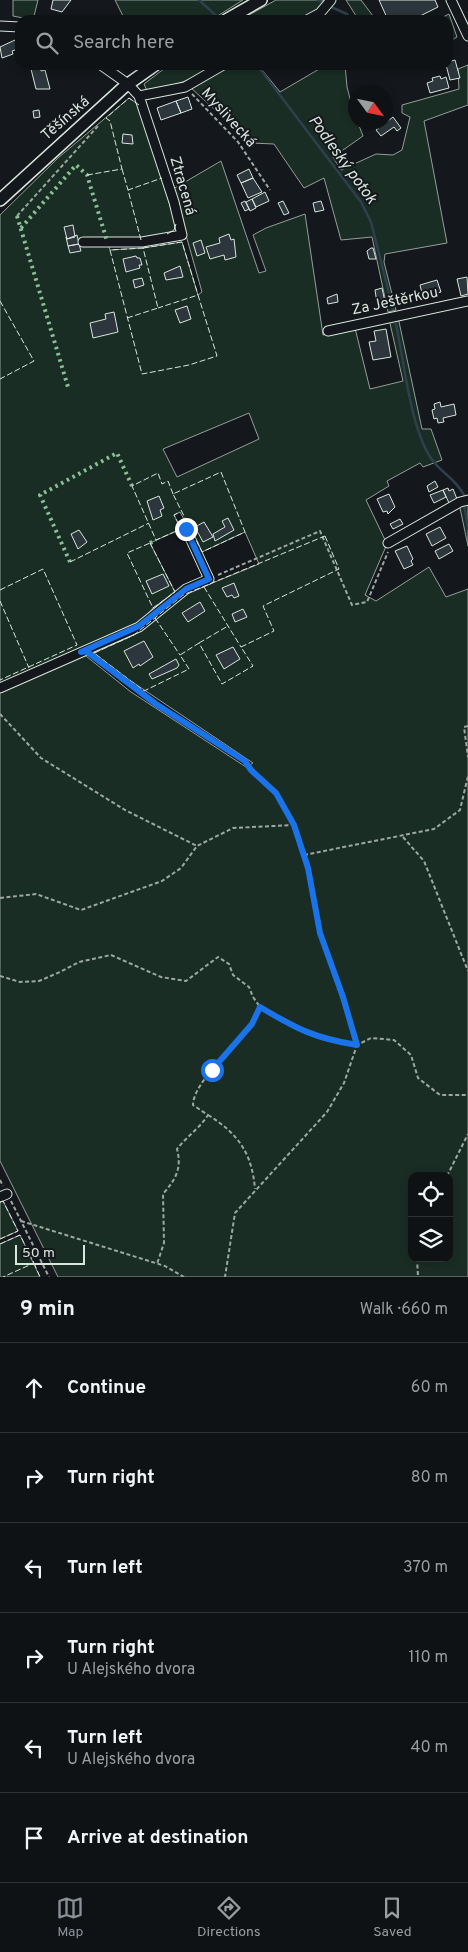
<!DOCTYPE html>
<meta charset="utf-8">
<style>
:root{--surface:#0f1215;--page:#181b1e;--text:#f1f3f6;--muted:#9b9ea0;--line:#2f3234;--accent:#8c9099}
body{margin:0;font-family:Overpass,sans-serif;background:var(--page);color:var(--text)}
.controls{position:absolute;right:15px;bottom:15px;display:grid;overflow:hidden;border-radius:10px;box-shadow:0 2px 8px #0003}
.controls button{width:45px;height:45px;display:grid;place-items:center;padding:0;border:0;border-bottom:1px solid var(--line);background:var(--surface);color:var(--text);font:25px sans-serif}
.compass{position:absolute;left:348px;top:85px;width:45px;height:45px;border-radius:50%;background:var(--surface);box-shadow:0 2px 8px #0003;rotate:123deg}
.scale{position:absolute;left:15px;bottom:12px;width:70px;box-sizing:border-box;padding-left:5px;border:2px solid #d8e6dc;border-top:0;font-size:14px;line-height:18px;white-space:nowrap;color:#d8e6dc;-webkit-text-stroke:4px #14181c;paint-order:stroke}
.stop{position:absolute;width:15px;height:15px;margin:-11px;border:4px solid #1a73e8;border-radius:50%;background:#fff}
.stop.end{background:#1a73e8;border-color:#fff;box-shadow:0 1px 5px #0008}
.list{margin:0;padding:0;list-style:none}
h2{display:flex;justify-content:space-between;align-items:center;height:65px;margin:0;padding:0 20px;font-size:21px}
h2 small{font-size:16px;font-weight:400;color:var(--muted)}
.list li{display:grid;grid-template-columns:32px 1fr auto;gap:15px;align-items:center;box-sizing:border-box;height:90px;padding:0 20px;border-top:1px solid var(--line)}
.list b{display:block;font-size:19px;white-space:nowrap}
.list p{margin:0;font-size:16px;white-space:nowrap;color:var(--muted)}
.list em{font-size:16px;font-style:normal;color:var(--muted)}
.icon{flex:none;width:28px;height:28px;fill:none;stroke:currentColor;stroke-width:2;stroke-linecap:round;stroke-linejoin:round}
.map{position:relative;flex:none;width:468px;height:1277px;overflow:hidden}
.search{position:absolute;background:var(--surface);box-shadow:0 2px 8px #0003;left:15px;right:15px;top:15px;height:55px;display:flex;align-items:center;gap:12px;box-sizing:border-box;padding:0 18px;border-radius:15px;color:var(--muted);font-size:19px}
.sheet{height:605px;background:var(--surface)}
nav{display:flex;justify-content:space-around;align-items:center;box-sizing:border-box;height:70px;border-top:1px solid var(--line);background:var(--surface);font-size:14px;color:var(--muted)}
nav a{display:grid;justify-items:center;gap:2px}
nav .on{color:var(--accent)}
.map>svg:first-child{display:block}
</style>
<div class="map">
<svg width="468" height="1277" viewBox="0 0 468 1277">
<rect width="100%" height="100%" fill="#14181c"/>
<path fill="#1a2d24" stroke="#939e99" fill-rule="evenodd" d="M13 0H38L33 20 13 16Z
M115 0H243L211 20H125Z
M276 0H331L306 20H240Z
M346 0H361L376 20 358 19Z
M449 14 457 37 448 42V20H437Z
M169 65H219C195 78 174 87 147 91L144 84Z
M228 65H258L280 92 326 65H345L347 87 356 122 358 123 363 136 333 157 341 170 376 154 393 155 402 150 410 117 402 113V105L459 89 458 69 468 65V105L424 121 447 243 385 254 384 262 396 310 388 312 372 237 341 240 324 178 304 188 274 144 251 143 190 87Z
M129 98 139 105 176 225 174 230 165 235 107 241 110 250 143 248 182 242 198 295 202 292 173 189 221 161 259 273 266 271 253 235 266 228 305 214 323 335 355 328 370 389 403 381 389 319 398 317 422 429H431L442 460 423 467 420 463 387 481 389 486 366 500 387 544 365 595 376 601 429 567 446 597 468 589V1277H58L0 1161V215L58 158ZM249 413 259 439 177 477 163 449ZM180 512 202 552 245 532 259 564 183 595 134 635 94 653 128 679 253 763 246 767 131 692 81 652 80 649 142 621 153 608 175 592 150 543 181 529 174 515ZM412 1176H449V1258H412Z
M468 502V546L460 508V505Z
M3 1201 18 1231 0 1239V1202Z
M20 1235 40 1277H0V1244Z"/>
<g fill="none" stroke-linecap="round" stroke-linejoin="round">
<path stroke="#2f3f4d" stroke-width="2.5" d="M199 0 221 20
M318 0 323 3
M331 7 347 14 351 20
M448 41 453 39
M257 65 361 202 371 222 393 309
M396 324C404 361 411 433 433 461 444 475 455 478 464 495
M464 504 468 529"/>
</g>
<path fill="#2c363c" stroke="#d8e6dc" d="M53 0H71L62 12 51 9Z
M379 0H435L438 7 420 16 422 20H388Z
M15 40 18 49 12 51 13 54 2 58 0 47Z
M455 60 460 78 450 80 446 65 448 62Z
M40 67 41 71 45 70 50 89H36L31 69Z
M440 76 441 79 446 77 449 88 430 93 427 83 433 81 432 78Z
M188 97 192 109 181 113 176 101Z
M176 101 181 113 161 120 157 108Z
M39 110 40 117 34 118 33 111Z
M393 117 401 128 397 131 394 127 381 136 376 130Z
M123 134 132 135 133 144 122 143Z
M249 169 253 178 241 183 237 175Z
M253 178 262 192 248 198 241 183Z
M265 192 269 201 256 207 252 199Z
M252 199 256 208 250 211 246 202Z
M245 201 249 209 245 211 241 203Z
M283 201 289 213 284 215 278 203Z
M321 201 324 210 315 212 313 203Z
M73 225 75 237 67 239 64 227Z
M229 234 231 240 234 239 236 257 225 260 224 255 210 259 206 247 220 243 219 238Z
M77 235 79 244 68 246 66 237 67 239Z
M201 240 205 253 197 256 193 243Z
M79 244 81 251 70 253 68 246Z
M371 248H373L376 259H369L367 251Z
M136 256 137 258H140L142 265H139L140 268 126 272 123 259Z
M180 266 183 277 166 280 164 273Z
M467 277 468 294 461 296 457 279Z
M142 278 144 285 135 288 133 280Z
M437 280 441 292 423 297 420 285Z
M382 288 385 302 377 303 375 290Z
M337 294 338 302 328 304 327 298Z
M187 306 191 319 180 323 175 310Z
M114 312 118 332 93 338 90 323 106 319 105 314Z
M386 329 391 357 373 360 369 342 376 341 374 331Z
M440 402 441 407 454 404 456 415 443 418 444 422 438 423 437 418 434 419 432 410 435 409 434 404Z
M435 481 438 487 429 492 427 486Z
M448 488 449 491 453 489 457 499 449 503 443 490Z
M443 490 446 497 434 503 430 495Z
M389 494 395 507 388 514 387 511 383 512 377 499Z
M159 496 164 508 160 510 162 516 153 520 147 501Z
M228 518 234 530 215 541 213 534 225 527 222 521Z
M400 519 403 524 393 529 390 524Z
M204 522 213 537 203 542 195 527Z
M440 527 446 538 432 546 426 534Z
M79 530 87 542 78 549 71 534Z
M449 544 453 551 439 559 435 551Z
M407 546 413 559 411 561 413 565 404 569 395 551Z
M163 574 169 586 152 594 146 581Z
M234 583 239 596 234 598 232 595 227 597 222 588Z
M200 602 205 611 188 622 182 613Z
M243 609 247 617 235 622 232 614Z
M144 641 153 657 140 666 139 664 133 668 124 651Z
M233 647 240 659 224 669 216 655Z
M176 659 179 665 177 668 152 679 149 674Z"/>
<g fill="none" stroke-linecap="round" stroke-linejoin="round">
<defs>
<path id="minor" d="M451 0 468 36
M307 20 320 13 331 0
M0 26 20 27
M139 96 185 87 223 65
M83 242H142L182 235 174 202 139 96 128 84 101 65
M328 331 468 301
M388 543 460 502 468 500
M0 688 139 627 186 589 209 579 186 529
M0 1197 7 1194"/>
<path id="secondary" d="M226 20 261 0
M0 200 124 87 155 65"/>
</defs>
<use href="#minor" stroke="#d8e6dc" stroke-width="11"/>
<use href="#secondary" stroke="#d8e6dc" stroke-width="14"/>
<path stroke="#9da8a2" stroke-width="2" stroke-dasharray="4 2.5" stroke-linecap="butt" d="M192 94 238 142 270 190
M17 216 98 126
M218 575 320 531 352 605 367 602 388 552
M93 657 155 704 245 761 251 770 276 793 294 825 308 867 320 933 357 1045 344 1083 327 1112 235 1213 225 1277
M0 714 41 758 125 810 197 846
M468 726 464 727 468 757
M403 837 424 861 468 971
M304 855 434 829 460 810 468 776
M0 898 36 894 81 910 162 881 181 868 197 846 233 828 293 825
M0 976 20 982 39 981 60 972 79 962 111 955 161 977 186 981 218 957 229 964 233 975 249 987 253 997 260 1007C258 1012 255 1019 252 1024 238 1044 193 1082 193 1105L208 1115C200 1128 187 1136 177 1149 182 1168 176 1179 163 1194L164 1243 157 1264
M260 1007 296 1029 322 1039 357 1045 371 1038 394 1040 411 1055 418 1078 440 1095H468
M208 1115C239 1134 252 1154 255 1189
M447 1176 468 1134
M0 1180 3 1186
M11 1201 49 1277
M21 1221 165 1266 184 1277
M417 1258 418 1277"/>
<use href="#minor" stroke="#14181c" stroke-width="9"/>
<use href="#secondary" stroke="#14181c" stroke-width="11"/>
<path stroke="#8ac095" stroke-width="4" stroke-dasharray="2.5 4" stroke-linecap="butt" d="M17 216 68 387
M21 228 76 165 87 175 107 241
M150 543 156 540
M70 562 40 495 117 453 132 486"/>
<path stroke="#d8e6dc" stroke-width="1" stroke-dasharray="6 2.5" stroke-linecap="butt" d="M122 169 128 190
M87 175 122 169 110 121 106 118 129 98 139 105
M167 234 174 230 176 224
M141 240 128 190 162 178
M143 248 182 242 198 295
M0 301 34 361 0 379
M127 318 158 308 143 248 110 250 142 374 189 365 217 356 198 295 158 308
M221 472 245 532 202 552 173 494Z
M173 494 168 481 162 484 158 473 132 486 156 540 181 529 174 515 180 512
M325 536 339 569 263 606 274 631 241 647 253 666 222 684 199 643 180 655 189 669 144 691 94 653 134 635 183 595Z
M150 543 175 592 153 608 127 553Z
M70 562 149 523
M204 587 241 647
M0 590 43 569 77 645 0 680
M0 601 29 668
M155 618 180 655
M199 643 228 626
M0 1202 3 1201 18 1231 0 1239
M0 1244 20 1235 34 1263 3 1277
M34 1263 40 1277"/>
</g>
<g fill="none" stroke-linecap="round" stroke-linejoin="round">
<path stroke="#1a73e8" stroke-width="6" d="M186 529 209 579 186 589 139 626 81 652 86 651 156 704 245 761 251 770 276 793 294 825 308 868 320 933 343 997 357 1045C314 1038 297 1029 260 1007L252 1024 212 1070"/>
</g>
<g text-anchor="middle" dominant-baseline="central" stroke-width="4" stroke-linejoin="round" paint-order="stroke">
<g font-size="15" fill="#d8e6dc" stroke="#14181c">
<text transform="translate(228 118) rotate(48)">Myslivecká</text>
<text transform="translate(66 119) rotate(-41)">Těšínská</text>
<text transform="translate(182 186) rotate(74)">Ztracená</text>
<text transform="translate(395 302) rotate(-12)">Za Ještěrkou</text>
</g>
<g font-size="16" font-style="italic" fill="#d8e6dc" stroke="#14181c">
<text transform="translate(342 160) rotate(54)">Podleský potok</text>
</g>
</g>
</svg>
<div class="controls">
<button><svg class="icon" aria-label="locate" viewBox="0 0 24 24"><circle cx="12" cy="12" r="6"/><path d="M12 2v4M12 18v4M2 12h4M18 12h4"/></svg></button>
<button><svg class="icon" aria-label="layers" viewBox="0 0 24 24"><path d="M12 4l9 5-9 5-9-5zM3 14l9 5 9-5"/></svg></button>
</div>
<svg class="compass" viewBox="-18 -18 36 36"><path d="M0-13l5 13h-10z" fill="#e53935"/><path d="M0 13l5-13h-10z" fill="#9b9ea0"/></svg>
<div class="scale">50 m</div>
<div class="stop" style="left:212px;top:1070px"></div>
<div class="stop end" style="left:186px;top:529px"></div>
<div class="search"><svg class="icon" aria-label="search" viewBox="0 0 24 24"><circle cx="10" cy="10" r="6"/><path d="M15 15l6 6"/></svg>Search here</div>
</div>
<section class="sheet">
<h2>9 min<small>Walk · 660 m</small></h2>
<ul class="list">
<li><svg class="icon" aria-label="ahead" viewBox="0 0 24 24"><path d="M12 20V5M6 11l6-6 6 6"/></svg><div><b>Continue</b></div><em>60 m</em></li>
<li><svg class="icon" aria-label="right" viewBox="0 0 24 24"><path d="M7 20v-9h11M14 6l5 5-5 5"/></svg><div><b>Turn right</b></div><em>80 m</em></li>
<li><svg class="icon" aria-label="left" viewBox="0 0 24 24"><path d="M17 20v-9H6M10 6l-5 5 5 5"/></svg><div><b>Turn left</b></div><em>370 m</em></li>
<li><svg class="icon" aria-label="right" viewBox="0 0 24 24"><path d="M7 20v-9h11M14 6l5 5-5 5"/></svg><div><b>Turn right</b><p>U Alejského dvora</p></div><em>110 m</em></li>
<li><svg class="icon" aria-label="left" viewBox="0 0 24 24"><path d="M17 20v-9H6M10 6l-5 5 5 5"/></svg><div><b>Turn left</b><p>U Alejského dvora</p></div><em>40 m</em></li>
<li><svg class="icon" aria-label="arrive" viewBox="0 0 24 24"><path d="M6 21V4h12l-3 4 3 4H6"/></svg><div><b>Arrive at destination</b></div></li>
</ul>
</section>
<nav>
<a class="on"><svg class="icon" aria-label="map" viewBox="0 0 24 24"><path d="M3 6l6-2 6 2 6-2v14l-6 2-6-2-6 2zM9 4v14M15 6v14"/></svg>Map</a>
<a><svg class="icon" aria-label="directions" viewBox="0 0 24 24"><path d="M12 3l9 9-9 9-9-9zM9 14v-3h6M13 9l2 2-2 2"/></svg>Directions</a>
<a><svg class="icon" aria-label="saved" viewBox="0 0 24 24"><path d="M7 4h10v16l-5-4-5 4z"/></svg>Saved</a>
</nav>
